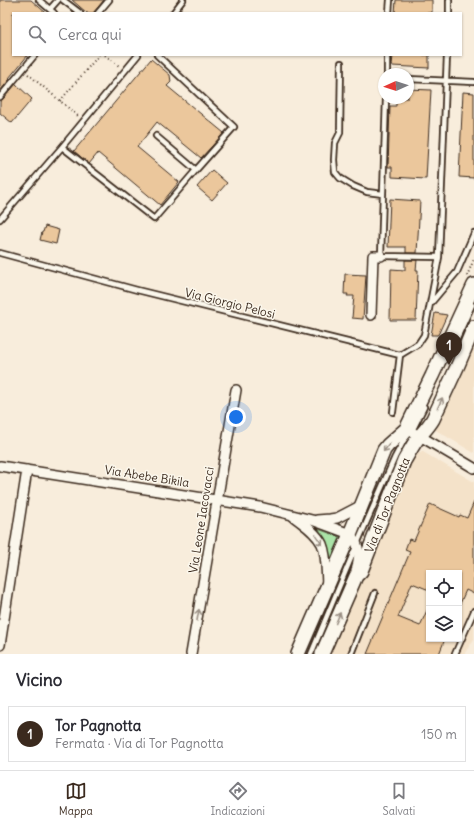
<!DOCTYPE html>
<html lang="it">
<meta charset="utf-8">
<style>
:root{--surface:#fff;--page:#f2f2f3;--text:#2b2b33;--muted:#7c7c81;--line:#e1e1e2;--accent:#3b2a1e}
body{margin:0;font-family:Delius,sans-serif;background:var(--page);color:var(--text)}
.controls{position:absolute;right:12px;bottom:12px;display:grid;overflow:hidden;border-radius:0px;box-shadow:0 1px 3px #0004}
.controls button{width:36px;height:36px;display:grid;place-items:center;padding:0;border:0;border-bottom:1px solid var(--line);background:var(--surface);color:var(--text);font:20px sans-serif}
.compass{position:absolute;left:378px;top:68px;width:36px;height:36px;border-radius:50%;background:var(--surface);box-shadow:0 1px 3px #0004;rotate:267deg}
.you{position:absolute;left:236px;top:417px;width:14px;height:14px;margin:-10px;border:3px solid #fff;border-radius:50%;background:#1a73e8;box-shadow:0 0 0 6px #1a73e833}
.badge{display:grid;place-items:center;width:26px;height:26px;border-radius:50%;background:var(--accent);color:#fff;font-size:13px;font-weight:700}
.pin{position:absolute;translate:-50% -33px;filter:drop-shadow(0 1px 2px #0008)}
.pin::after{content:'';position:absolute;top:21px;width:14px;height:12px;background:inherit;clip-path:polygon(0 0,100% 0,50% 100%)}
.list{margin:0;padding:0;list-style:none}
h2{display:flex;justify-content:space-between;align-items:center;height:52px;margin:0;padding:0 16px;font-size:17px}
h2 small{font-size:13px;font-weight:400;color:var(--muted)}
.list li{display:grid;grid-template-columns:26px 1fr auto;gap:12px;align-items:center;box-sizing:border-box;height:56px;margin:0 8px 8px;padding:0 8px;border:1px solid var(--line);border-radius:0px}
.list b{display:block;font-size:15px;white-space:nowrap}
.list p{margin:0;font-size:13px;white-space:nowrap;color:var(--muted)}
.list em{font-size:13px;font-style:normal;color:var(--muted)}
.icon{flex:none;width:22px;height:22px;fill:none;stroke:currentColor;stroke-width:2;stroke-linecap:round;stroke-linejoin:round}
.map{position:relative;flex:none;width:474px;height:654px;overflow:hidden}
.search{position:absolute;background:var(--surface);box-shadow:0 1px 3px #0004;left:12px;right:12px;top:12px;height:44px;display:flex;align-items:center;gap:10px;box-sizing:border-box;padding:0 14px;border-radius:0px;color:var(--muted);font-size:15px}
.sheet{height:116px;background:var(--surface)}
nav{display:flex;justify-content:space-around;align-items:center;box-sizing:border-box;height:56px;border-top:1px solid var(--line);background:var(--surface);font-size:11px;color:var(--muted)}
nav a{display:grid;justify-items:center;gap:2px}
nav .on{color:var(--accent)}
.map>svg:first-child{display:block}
</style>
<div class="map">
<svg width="474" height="654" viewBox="0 0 474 654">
<rect width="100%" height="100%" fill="#f8eddc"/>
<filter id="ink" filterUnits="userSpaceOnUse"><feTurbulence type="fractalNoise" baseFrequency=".025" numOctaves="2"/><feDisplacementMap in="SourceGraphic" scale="8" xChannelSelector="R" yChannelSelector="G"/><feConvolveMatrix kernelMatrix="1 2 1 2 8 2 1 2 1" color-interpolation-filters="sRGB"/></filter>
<g filter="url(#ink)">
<path fill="#f4e2c9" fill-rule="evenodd" d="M474 339V453L434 429Z
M418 452H423L474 482V639L464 654H330L415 455ZM429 573H459V639H429Z"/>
<path fill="#aae3a7" stroke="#728662" d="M315 528 340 537 341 541 330 563C330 544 327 541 315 528Z"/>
<path fill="#ebc79c" stroke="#3b2a1e" d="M0 0H31L46 13H13V55H28L9 78 10 79 0 91Z
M72 0H104L93 13H87Z
M396 0H432V13H395Z
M393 55H429V68L392 66Z
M151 59 170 75 171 82 167 86 224 133 201 158 157 122 137 147 179 182 160 205 98 153 89 164 74 151Z
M16 84 32 99 12 123 0 113V101L3 99Z
M408 89 431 90 426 179 392 177V167H388L390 106H396V98H408Z
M463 92 474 93V178L459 177Z
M212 170 227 183 212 200 197 187Z
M390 199 420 201 417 253H406V247H388Z
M45 226 59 230 56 244 40 240 42 232H43Z
M405 260H417L416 270H418L416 320H390L391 269 405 270Z
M345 274 366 275 363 319 352 318 354 296H347L348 294H344Z
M435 313 447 315 438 335H431Z
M474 502V594L466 590 459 606V573H429V590L412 583 398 617 420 626 429 606V639H445L439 654H367L410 552 405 550 409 539 414 541 430 504 459 517 460 515 467 518Z"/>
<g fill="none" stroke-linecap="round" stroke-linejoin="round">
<defs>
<path id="lane" d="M39 0 54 13
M63 0 80 13
M50 9 58 0
M98 13 109 0
M173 13 183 0
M389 13 390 0
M449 13V0
M157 55 234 127 196 170
M341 63 340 133 335 143 334 160 335 172 340 178 353 186 367 192 383 194
M387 74V55
M408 79 474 82
M0 97 35 55
M386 98 381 256 439 257
M62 147 154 219 196 170 156 136
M0 219 62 147 138 55
M0 253 137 290 400 355 393 412
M431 303 457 272 474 233
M455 342 472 305
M400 355 418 344 424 335 439 257 447 55
M413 429 424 407
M311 654 357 544 395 457 404 440 409 434
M351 654 375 593
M455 654 474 611"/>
<path id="street" d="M371 315 373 256H381
M406 429 420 436 474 468
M0 466 260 507 312 520 350 534C361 546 360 556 356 571
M293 516C303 524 316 532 322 544 327 556 326 571 327 584
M317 520 330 519 337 518 360 506
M0 645 27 470
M191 654 236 390"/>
<path id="secondary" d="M298 654 350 534 384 450 388 445 406 429 432 376 474 285
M322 654 356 576 361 571 404 461C409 453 413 444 419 437 424 431 429 426 433 419L458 365 474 327"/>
</defs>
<use href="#lane" stroke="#3b2a1e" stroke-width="8"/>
<use href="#street" stroke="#3b2a1e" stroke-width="12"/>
<use href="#secondary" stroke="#3b2a1e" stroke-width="16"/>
<path stroke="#3b2a1e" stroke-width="2" stroke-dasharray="1 3" stroke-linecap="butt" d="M105 55 119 66
M28 74 78 116
M60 101 99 55
M467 276 474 259"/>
<use href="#lane" stroke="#fbf7ec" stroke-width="4.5"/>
<use href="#street" stroke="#fbf7ec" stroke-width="9"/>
<use href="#secondary" stroke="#fbf7ec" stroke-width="13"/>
</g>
<defs><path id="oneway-shaft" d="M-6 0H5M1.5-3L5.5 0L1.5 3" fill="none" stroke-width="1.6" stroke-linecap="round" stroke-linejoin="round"/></defs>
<g stroke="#9b9085">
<use href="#oneway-shaft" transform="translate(440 403) rotate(-65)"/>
<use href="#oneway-shaft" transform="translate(387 447) rotate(128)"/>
<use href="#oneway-shaft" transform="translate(319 540) rotate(56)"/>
<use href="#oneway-shaft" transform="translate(198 615) rotate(-80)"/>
<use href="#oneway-shaft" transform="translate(338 618) rotate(-67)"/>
</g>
</g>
<g text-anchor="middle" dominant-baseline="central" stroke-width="3" stroke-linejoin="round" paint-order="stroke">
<g font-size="12" fill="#3b2a1e" stroke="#fbf7ec">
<text transform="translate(230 303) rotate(14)">Via Giorgio Pelosi</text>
<text transform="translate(147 476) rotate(9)">Via Abebe Bikila</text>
<text transform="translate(387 505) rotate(-68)">Via di Tor Pagnotta</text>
<text transform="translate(201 520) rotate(-81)">Via Leone Iacovacci</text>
</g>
</g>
</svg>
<div class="controls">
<button><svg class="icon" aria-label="locate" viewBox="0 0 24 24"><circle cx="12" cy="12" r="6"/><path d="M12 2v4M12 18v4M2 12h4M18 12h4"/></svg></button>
<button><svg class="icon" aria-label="layers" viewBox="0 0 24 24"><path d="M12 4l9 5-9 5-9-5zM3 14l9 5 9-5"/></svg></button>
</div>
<svg class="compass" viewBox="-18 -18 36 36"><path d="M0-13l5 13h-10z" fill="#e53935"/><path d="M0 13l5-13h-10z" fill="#7c7c81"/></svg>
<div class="you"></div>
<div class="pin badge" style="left:449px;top:365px">1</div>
<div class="search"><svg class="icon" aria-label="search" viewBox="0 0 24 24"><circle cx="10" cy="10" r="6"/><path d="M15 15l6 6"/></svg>Cerca qui</div>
</div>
<section class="sheet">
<h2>Vicino<small></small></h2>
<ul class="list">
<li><span class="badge">1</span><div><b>Tor Pagnotta</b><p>Fermata · Via di Tor Pagnotta</p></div><em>150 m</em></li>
</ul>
</section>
<nav>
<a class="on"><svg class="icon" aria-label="map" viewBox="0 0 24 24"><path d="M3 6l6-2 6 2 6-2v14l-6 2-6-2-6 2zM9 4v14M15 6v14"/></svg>Mappa</a>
<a><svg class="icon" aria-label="directions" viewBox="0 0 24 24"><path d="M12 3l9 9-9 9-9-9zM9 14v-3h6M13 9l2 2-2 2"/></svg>Indicazioni</a>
<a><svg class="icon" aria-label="saved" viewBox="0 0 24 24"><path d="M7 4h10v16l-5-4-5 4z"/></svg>Salvati</a>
</nav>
